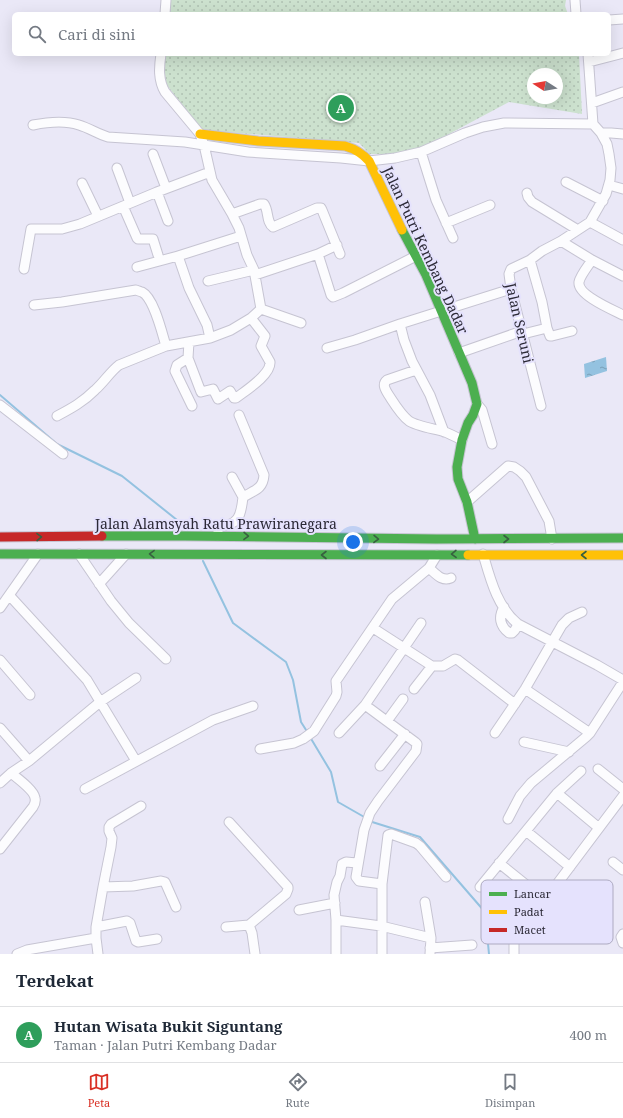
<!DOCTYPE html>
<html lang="id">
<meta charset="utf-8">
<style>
:root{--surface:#fff;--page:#f2f2f3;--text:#1f2937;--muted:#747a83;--line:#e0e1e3;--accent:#d93025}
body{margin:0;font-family:"Noto Serif",serif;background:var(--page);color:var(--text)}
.compass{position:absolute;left:527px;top:68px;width:36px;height:36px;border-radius:50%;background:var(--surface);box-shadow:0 4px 16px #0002;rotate:281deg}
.you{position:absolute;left:353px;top:542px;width:14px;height:14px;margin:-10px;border:3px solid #fff;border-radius:50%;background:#1a73e8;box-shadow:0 0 0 6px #1a73e833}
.badge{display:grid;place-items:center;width:26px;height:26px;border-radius:50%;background:var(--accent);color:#fff;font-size:13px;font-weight:700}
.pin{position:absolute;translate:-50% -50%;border:2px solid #fff;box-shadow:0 1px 4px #0006}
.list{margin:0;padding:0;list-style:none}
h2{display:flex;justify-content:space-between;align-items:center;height:52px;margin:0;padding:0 16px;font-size:17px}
h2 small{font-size:13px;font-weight:400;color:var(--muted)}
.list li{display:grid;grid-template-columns:26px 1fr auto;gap:12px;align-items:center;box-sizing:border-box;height:56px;padding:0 16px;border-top:1px solid var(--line)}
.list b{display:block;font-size:15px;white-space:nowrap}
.list p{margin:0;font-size:13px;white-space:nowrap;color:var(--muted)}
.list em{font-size:13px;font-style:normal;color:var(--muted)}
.icon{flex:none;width:22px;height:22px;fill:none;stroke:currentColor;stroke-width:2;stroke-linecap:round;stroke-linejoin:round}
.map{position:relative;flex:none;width:623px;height:954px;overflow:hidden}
.search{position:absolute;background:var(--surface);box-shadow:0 4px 16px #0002;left:12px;right:12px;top:12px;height:44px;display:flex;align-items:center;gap:10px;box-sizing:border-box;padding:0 14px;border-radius:6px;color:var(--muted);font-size:15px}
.sheet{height:108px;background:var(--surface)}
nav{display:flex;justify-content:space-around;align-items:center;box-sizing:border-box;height:56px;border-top:1px solid var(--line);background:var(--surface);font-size:11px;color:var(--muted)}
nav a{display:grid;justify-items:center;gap:2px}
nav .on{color:var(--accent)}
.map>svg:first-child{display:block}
</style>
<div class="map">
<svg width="623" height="954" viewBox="0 0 623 954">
<defs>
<pattern id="park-dots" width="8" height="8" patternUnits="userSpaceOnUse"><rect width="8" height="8" fill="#cce1ce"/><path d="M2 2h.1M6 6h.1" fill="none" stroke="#afc1b2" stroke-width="1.8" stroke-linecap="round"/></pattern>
<pattern id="water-ripples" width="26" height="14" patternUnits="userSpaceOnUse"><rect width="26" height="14" fill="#94c2e0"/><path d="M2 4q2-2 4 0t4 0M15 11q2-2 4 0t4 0" fill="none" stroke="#799eb6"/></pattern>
</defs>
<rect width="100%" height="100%" fill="#eae8f7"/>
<path fill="url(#park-dots)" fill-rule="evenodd" d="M171 0H566L565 6 568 14H170Z
M166 54H579L582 114 509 102 419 150 393 154H370L359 143 202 130 166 84 164 66ZM533 74H557V98H533Z"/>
<path fill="url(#water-ripples)" d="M606 357 607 371 585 378 584 364Z"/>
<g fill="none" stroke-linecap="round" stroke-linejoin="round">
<path stroke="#94c2e0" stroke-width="2" d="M0 395 57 444 122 476 187 528 188 530
M203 561 233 623 286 662 293 680 301 722 308 733
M310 737 331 772 338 802 366 818
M369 821 420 837 485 912 489 954"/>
<defs>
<path id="street" d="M575 0 576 14
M165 14 166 0
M609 20 623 19
M161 54C159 67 158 80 165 92L200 134 204 145 212 180 232 214 239 228 247 255 254 270 261 309 251 318 231 330 210 338
M589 62 623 53
M592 103 623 92
M33 125C48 122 64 120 79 125 89 128 98 134 108 137L185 142 248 152 341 158 369 161 395 158 421 152 465 133 483 127 504 123 593 124
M601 133H611L623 134
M421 152 436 200 453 238
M153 154 166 188
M117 168 130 203
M566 182 603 201
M82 183 98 216
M609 185 623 189
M157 192 168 221
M527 193 528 197 532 202 578 230
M123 206 137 238 138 239H153L158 255
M232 214 260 204H264C269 211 266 222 273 227L317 208H321L322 210 340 254
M590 222 623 240
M446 223 490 205
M561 241 592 260 623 276
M318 254 337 245
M592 260C588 266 580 276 579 282 577 295 613 310 623 315
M137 267 178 256 241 236
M24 269 31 229H62L80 224 157 192 210 172
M255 275 318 254 331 295 333 297 343 293 416 256
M208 281 254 270
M34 305 62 302 136 290C136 290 141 292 142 292 154 298 162 333 166 346
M261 309 301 323
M400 324 404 340 412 361 430 395 444 432
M547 328 550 336H552L572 331
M523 334 547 328 542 302 530 260
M189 342 188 358 177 365 175 371 192 406
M327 348 355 340 400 324 511 289
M459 353 522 331
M188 358 201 392 213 389 218 399 230 391 234 398H236C245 391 271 375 270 362L261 346 265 336 251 318
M416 370 387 380C382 384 385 389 388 394 394 403 400 414 409 421 416 426 435 429 445 432 450 434 456 437 462 440
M477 404 482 410 492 444
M0 405 63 454
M541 406 511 289 509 274 511 269 530 260 542 251 561 241 590 222 606 194 610 180 611 168 609 154 607 144 601 133 593 124 588 54
M57 416C72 408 83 402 95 390 104 382 110 372 119 365L166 346 210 338 207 325 189 288 178 256
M232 477 243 497
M467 502 508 466 514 467 520 471 526 477 549 521 552 539
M218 536V527C239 525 241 516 243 497 255 490 263 489 264 475L239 415
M79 554 111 601 129 623 166 659
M483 554C490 578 497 607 518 624L597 665 623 680
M429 568C436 574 442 582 451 578
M99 584 126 554
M9 595 87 680 136 761
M504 607C498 617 500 626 509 633H512L515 630 518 624
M0 608 38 554
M373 628 432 666H443L455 659 458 660 515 704
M0 660 30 695
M414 689 432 666
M525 689 590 733
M387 721 403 699
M0 728 29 761 100 702 136 678
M339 733 365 705
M495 733 525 689 562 625 569 618 582 612
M524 742 569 752
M260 749 294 743 303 739 314 731 336 696 337 692 336 681 392 599 429 568 437 555
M380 766 405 734
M598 769 623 789
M0 783 11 773 29 761
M85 789 213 720 253 706
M557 793 599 828
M508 819 520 796 531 783 586 737 590 733 623 682
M229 822 288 887V889L286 894 249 925
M526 831 570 867
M0 849 33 807C35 804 36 802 35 798 34 790 17 778 11 773
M613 862 623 870
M499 863 545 900
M382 884 359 881 356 877 364 830 370 813 378 801 416 751 417 744 415 742 365 705 421 623
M103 887 133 886 161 881 165 882 176 907
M480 887 557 793 581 771
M425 902 431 938 430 954
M299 910 335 903
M336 920 381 926 431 938
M96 927 127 921 130 923 136 941 138 942 157 939
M226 927 249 925 252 933 255 954
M520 928 511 922 510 918 531 889
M623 934 621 937 623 943
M430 948 472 945
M17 954 27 950 96 938
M98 954 96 938V927L103 887 111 847 112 838 109 831V827L111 824 141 806
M336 954V920L334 895 337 882 340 876 342 864 346 862 357 863
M382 954V884L388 835 391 834 416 843 420 846 446 877
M514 954V942L520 928 545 900 623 796"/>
<path id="fast" d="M402 230 426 275 472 383 477 404 473 415 468 423 462 440 457 467 458 479 467 502 475 539
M102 536H185L436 539 623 538
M0 554 468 555"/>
<path id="slow" d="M200 134 258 141 345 146C355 149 362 153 369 161L402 230
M468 555H623"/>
<path id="jam" d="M0 537 102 536"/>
</defs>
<use href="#street" stroke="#c6c4d2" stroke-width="11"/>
<use href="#fast" stroke="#c6c4d2" stroke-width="11"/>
<use href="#slow" stroke="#c6c4d2" stroke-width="11"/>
<use href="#jam" stroke="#c6c4d2" stroke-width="11"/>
<use href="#street" stroke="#fcfcfe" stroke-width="9"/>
<use href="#fast" stroke="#4caf50" stroke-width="9"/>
<use href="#slow" stroke="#ffc107" stroke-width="9"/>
<use href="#jam" stroke="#c62828" stroke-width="9"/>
</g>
<defs><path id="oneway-chevron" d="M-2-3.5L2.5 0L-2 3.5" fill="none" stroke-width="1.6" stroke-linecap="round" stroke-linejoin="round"/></defs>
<g stroke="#385f40">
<use href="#oneway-chevron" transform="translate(246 536) rotate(1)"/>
<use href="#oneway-chevron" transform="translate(39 537) rotate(-1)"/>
<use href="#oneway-chevron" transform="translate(376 539) rotate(1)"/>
<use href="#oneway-chevron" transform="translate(506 539)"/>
<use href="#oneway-chevron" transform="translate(152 554) rotate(-179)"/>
<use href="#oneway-chevron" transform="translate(454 554) rotate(179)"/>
<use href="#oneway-chevron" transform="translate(324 555) rotate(180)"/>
<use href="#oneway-chevron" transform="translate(584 555) rotate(-180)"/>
</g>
<g text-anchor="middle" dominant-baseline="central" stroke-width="4" stroke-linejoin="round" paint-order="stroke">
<g font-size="14" fill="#2b2936" stroke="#e5e2fd">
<text transform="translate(426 250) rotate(65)">Jalan Putri Kembang Dadar</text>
<text transform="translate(520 323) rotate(77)">Jalan Seruni</text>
<text x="216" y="523">Jalan Alamsyah Ratu Prawiranegara</text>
</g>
</g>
<rect x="481" y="880" width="132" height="64" rx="6" fill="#e5e2fd" stroke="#adaac1" stroke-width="1"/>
<rect x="489" y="892" width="18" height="4" fill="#4caf50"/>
<rect x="489" y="910" width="18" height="4" fill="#ffc107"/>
<rect x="489" y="928" width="18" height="4" fill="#c62828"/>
<g font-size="11" fill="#2b2936">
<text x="514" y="898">Lancar</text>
<text x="514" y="916">Padat</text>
<text x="514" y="934">Macet</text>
</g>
</svg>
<svg class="compass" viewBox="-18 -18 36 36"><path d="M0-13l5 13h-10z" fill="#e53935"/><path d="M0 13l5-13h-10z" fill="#747a83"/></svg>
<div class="you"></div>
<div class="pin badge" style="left:341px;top:108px;background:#2e9e5b">A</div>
<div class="search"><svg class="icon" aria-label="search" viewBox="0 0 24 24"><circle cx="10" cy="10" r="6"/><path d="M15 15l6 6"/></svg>Cari di sini</div>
</div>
<section class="sheet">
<h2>Terdekat<small></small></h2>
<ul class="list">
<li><span class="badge" style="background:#2e9e5b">A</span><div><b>Hutan Wisata Bukit Siguntang</b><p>Taman · Jalan Putri Kembang Dadar</p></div><em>400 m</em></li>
</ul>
</section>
<nav>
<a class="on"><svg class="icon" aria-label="map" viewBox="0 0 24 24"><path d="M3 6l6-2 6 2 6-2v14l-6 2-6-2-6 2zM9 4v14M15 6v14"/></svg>Peta</a>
<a><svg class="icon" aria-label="directions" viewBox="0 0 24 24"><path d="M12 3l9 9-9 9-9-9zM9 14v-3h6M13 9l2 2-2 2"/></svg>Rute</a>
<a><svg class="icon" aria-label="saved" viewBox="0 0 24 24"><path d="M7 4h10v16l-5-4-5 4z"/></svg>Disimpan</a>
</nav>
